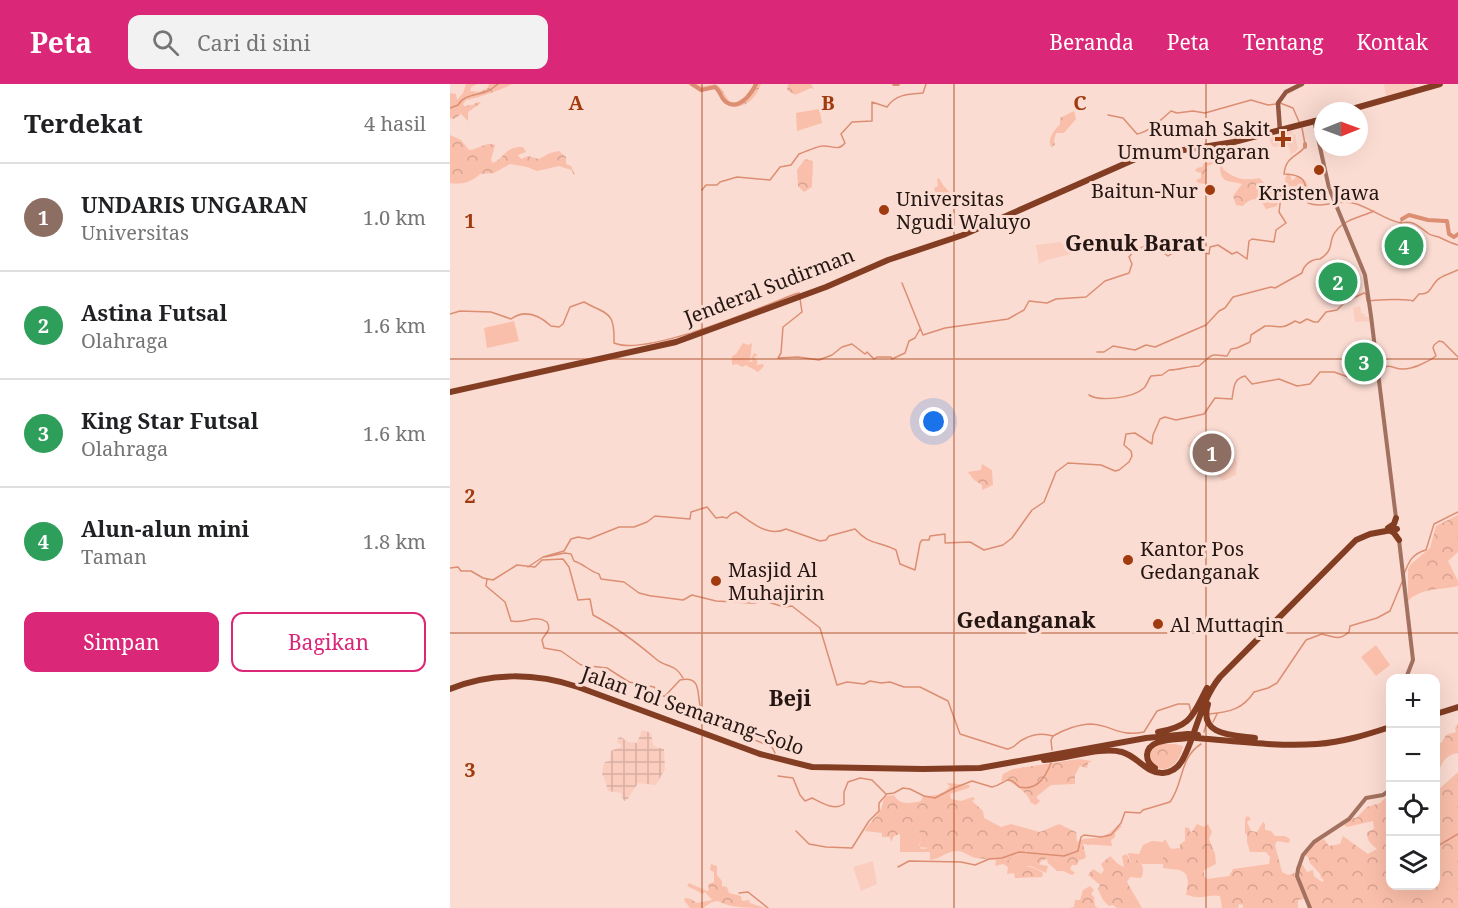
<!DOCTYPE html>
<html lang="id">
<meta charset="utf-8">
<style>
:root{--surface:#fff;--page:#f2f2f2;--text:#202124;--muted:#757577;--line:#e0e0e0;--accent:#db2777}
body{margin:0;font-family:"Noto Serif",serif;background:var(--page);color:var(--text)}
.controls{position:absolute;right:18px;bottom:18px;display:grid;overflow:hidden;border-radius:12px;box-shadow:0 6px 24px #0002}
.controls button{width:54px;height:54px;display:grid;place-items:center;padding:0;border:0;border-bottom:2px solid var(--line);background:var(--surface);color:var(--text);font:30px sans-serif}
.compass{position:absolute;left:864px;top:18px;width:54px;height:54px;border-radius:50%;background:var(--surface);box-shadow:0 6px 24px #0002;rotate:89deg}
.you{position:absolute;left:484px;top:338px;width:21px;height:21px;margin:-15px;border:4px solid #fff;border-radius:50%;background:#1a73e8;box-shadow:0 0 0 9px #1a73e833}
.badge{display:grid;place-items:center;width:39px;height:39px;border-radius:50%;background:var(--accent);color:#fff;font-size:20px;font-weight:700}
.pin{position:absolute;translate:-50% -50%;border:3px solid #fff;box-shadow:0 2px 6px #0006}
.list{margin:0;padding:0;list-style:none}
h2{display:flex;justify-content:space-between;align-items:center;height:78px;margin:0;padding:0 24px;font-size:26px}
h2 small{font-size:20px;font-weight:400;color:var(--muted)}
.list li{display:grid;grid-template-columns:39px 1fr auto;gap:18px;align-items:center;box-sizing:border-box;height:108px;padding:0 24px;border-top:2px solid var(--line)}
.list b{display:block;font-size:22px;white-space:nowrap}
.list p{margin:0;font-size:20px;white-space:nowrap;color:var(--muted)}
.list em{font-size:20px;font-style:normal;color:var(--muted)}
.actions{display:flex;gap:12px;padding:18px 24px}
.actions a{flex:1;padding:14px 0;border:2px solid var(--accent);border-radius:12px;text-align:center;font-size:21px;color:var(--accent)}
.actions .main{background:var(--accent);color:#fff}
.icon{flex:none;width:33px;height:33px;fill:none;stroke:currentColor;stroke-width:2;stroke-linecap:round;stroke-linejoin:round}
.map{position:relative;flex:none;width:1008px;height:824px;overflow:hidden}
header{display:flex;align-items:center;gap:36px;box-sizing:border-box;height:84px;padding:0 30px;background:var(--accent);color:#fff}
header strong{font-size:28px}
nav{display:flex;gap:33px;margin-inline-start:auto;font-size:21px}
.search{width:420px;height:54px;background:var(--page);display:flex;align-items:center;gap:15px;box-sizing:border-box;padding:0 21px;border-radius:12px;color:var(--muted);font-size:22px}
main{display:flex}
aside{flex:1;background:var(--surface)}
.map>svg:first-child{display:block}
</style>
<header>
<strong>Peta</strong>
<div class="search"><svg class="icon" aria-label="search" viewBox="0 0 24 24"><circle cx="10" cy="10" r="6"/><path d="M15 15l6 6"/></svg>Cari di sini</div>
<nav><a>Beranda</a><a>Peta</a><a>Tentang</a><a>Kontak</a></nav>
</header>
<main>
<aside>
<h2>Terdekat<small>4 hasil</small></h2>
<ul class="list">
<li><span class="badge" style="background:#8d6e63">1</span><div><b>UNDARIS UNGARAN</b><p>Universitas</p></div><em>1.0 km</em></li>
<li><span class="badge" style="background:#2e9e5b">2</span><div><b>Astina Futsal</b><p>Olahraga</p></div><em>1.6 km</em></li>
<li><span class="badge" style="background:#2e9e5b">3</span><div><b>King Star Futsal</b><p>Olahraga</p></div><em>1.6 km</em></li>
<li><span class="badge" style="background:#2e9e5b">4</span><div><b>Alun-alun mini</b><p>Taman</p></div><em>1.8 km</em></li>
</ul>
<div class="actions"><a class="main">Simpan</a><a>Bagikan</a></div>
</aside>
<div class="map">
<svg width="1008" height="824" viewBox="0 0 1008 824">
<defs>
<pattern id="industrial-grid" width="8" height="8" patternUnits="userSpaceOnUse" patternTransform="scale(1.5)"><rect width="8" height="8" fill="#facdbe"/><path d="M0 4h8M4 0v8" fill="none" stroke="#d6afa2"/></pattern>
<pattern id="forest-crowns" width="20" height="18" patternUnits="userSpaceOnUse" patternTransform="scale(1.5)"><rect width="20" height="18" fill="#fabfaa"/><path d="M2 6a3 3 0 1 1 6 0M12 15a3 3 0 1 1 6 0" fill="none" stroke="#d6a391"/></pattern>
</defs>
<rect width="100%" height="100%" fill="#fbdcd2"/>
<path fill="#facdbe" d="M934 0H965L967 6 936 14Z
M842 46 843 51 845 50 848 65 845 68 841 71 837 59 826 63 822 62 818 52Z
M610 158 621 166V170L597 176 589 180 586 161Z
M910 222 912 230H915V233H920L921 237 905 238 903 224Z
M746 354 775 360 787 378 786 391 773 397 750 378 737 361Z
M423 777 427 800 411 807 403 783Z"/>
<path fill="url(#industrial-grid)" d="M192 646 201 649 203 661 206 663 214 665 215 685 206 701 188 699 177 716 174 717 171 709 158 707 154 693 152 691 153 682 155 678 160 677 161 667 172 662 167 658 168 654 171 653 178 658 187 659Z"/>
<path fill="#fabfaa" d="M237 0H247L253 2 266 0 271 4 269 7 264 5 251 8Z
M369 25 373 26 370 28 372 39 347 47 346 29Z
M64 237 69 257 37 264 34 244Z
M293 259 298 261 302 259 300 277H295L303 278 301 275 304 269 308 271 304 273 308 278 306 281 313 280 314 282 308 288 296 281 292 283 287 280 282 281V272L286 270Z
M926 561 940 581 926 592 911 573Z
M469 746 471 757 469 761 471 765 480 764V768H450V762L455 759V754L460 752 464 747Z
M715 755 719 762V768L713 770V780H692L688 776 680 778 678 769 689 770 693 761 702 757 713 758Z
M565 762 577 766 575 770 587 780 598 782 596 789 581 782H569L558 776 567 770 563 763Z"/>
<path fill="url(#forest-crowns)" d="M16 0H27L21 3 20 7 28 8 37 5 39 0H62C56 4 24 15 16 16L13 20 14 22 22 21 28 18 31 19 18 28V37L11 30 4 35 0 34V9L6 10 7 16 13 9Z
M304 0H311C305 16 293 28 275 20L269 7 271 4 279 17 285 19 295 13Z
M338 0H361L364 5 361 4 345 11 337 6Z
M624 27 626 35 614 49H606L604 57 605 61 601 63C597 54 604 47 610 40V34Z
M0 51 11 56 19 66C28 66 35 57 45 61L41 76 43 79C55 74 55 62 73 63L76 68 68 71 71 75 78 72 89 75 100 69 109 67 116 73V80L121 82 125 91H124L121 86 109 82 87 87 77 83 60 80 44 89 30 90C22 98 11 101 0 99Z
M766 70 771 71 773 85C785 95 794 97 810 94 814 102 823 103 831 103L827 122 816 125 811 117C803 113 798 117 793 122L786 121 783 112 792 100C778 96 771 100 770 83L763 80 757 82 756 100 748 99 746 96 751 94V89L745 87 747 84 752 83 754 79H759Z
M355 75 363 77C363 86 362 93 362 103L354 108 348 102 347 86Z
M837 91H840L842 97 847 92 856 97 861 115 879 116 875 119 860 118 851 106 836 102 835 94Z
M489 94 493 101 502 111 499 116C492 113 486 113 484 104L488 102 487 95Z
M957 140 958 151H964L965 170 944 172 943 154 947 153 946 141Z
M532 380 542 386 543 401 532 406V401L524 396 518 388 531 386Z
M1008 431V468L998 477 1008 497V502C991 506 970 504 958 517V485L961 480 980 464 986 442Z
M1008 639V669C993 671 990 683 986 696V662L993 657 996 651 1006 648 1005 644Z
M710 660H725L733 662C730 678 718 692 702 681L699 671 704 663Z
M629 675 642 677 638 679 637 684 630 682 625 691V700L601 701 586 713 590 717 586 721 581 719C578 709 566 701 556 696L551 697 553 690 563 685Z
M1008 688V824H861L858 814 848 816V824H793V821L789 820 788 824H772L770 812C762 810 755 814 746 813 743 813 739 811 736 811L738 797 736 790 730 786 713 784V769L719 768 718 762 722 765 730 764V760L735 757V743L739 744 741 749 747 740 754 743 758 740 762 748 759 755 765 770 766 780 754 786V792L757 795 779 792 783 785 819 780 820 773 816 768H800L797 758V751L795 749V734L798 732 801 735 797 738 801 747 807 748 813 738 815 740V746L821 747 825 752H835L840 755 839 759 827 757 825 761 832 788 838 791 848 788 851 778 857 788 863 786 864 792 872 798 874 796 871 794 870 790 860 779 858 773 854 771 864 760 874 755 879 762 890 760 893 752 918 770 927 765C922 761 916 756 917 748L924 745 923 737 897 743 894 741 901 734H906L917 723 930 719 940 709V802H986V708Z
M498 699 520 701 519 704 500 710 501 715 511 717 523 713 525 715 522 717 533 727 534 734 551 743 561 740 590 748 609 740 626 748 627 758C635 753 638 755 646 754 656 753 662 747 668 741L672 742 665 749V753L661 756 662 762 633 760 636 773 634 775 629 776 627 781H622L620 785 625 789 622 791 613 787H607L598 779 597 775 591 777 589 781 576 773 577 766 563 762 567 770 558 776C570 783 583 781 593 789L592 793 565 794 564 789 557 790 558 783 553 780 545 782 546 776C539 775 533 775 526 774 519 773 515 767 507 767 497 767 490 775 480 776V764L469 763 471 757 469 746 464 747 461 752 455 754V759L450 762V750L444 752 441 758 440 753H432V749L415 747C419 738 428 732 431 725 434 719 431 717 437 712L444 711C449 722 462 719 471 717L473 712C483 712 494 711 500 702L497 700Z
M677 770 680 778 688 776C694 780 694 788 691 794L680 793 677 798 692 824H667L663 821 659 822 653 816 648 805 650 801 638 791 643 785 651 790 654 786 651 780 660 772 668 780 674 783 672 772Z
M261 780 267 782V791L272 797V802L277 803 279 809 291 812 292 817 299 816 300 819 315 824C299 824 280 824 268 817L262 818 253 824H240L234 816 235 814 241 815 247 819 262 816 255 808 253 810 237 802 239 799 257 807 259 806 258 800 264 798V788L260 786Z
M640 802 644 806 641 810 644 813 645 822 648 824H619L624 823 625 816H630L633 806Z"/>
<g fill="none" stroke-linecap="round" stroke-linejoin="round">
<path stroke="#dc8e73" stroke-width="1.5" d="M830 19 843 24 850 40
M0 24 8 21C15 9 29 12 40 6 43 4 45 2 48 0
M658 31 673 34 687 50C699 48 712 35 721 27L727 29 743 27 755 29 801 16 818 21 826 20
M852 44 855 60
M855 63C846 74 836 72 834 90 858 91 855 99 858 119 874 125 887 115 903 119 920 123 936 137 951 139L952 135
M252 106 256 101H267L270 98 287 93 320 96 330 83 341 81 349 70C354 68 369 62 372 62 382 61 388 68 395 59L391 50 402 38 422 37V18L437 23C446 10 459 10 473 9L476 0
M952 139C965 136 970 144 979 150 982 152 986 152 989 153 995 156 1000 159 1008 161
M452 199 473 251 495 244 558 235 574 226 579 217 597 219 606 215 636 213 655 197 679 189 682 180 679 173 683 168 703 158 710 159 709 165 718 172 727 166 734 157 747 156 749 167 759 170 760 163 768 161 782 170 787 168 797 175 799 157 802 155 824 158 826 146 836 139 829 128 832 105 841 104 852 107 858 119
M350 215 352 228 333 243 331 269 328 274 348 273 369 276 382 271 392 263 402 260 415 270 417 268 424 275 427 273H441L442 275 455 269 459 257 465 254 470 245
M0 230 10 227 41 228 61 235C75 225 89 231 101 242L109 243 113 240 120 223 134 218C157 231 165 226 164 259 196 273 309 224 345 210L349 209V211
M647 268H654L663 262 685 266 696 261 705 263 756 241 769 227 775 224 783 213 821 203 825 204 852 189C854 180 862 175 870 175 886 165 877 157 886 147 895 135 911 133 924 127
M929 285C942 279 942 285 953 285 963 285 978 278 986 272L983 264 984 261 989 257 993 258 1008 273
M639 311C650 318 683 314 694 304 697 301 698 296 701 292L712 291 719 286C730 286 738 282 749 282 764 270 757 270 777 272L781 265 787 264 800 258 801 251 815 242C830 241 829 247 845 237L850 239 857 235 864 238H868L876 228 887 226 895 218 914 209 916 210 917 217C927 216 957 214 963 217L969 210C983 211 980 200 990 194 996 190 1002 189 1008 186
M95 473 115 469 121 470 124 477C134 480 139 487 149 490L151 495 174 498 189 509 201 512
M78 483 93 473 114 467 121 455 128 453 139 455 169 443H184L197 438 205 432 240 435 241 428 257 423 266 434 272 433 277 434 281 430 286 428C301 437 317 454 336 445L370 457 376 456 379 452 405 445C419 461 428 457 446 466L450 480 465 486 470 459 472 456H479L480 452 495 450V459L520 458 534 466 553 461 562 454 582 426 594 418 606 388 618 379 651 381 665 387 669 386 679 378 682 372 681 367 674 361 676 350 685 349 702 360 703 351 710 335 715 333 726 336 754 330 765 314 782 315C784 304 783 295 795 292L802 300 829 295 847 302 860 300 870 288H884L898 293 911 291 923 294 926 289
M0 484 8 483 11 487H21L33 494 43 496 67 481 85 483 92 476 113 475 119 483 128 516 140 515 143 531C166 543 186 558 206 575 216 584 225 579 233 594
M954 490C959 477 962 470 976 466L984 440 1008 428
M37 495 36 502 55 518 61 537C74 540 85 530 97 538 102 547 95 549 92 556L94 564 111 567 131 581 157 584 179 598 204 603 212 612H215L230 596C253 591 246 611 251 625L269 634 274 641 295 652 322 663 325 669
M202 512 233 516 242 511 266 517 303 519 315 517 334 523 342 522 370 544 387 601 397 598 414 600 420 597 431 599 440 598 454 603H470L498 617 510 650 557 665C566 664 566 658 574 655 583 650 593 649 603 652
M759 630C780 628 793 625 804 608L818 604 827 599 856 556 872 550C884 553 889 557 899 548L900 542 927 534 940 527 952 498
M763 638 767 630
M754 648 756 641
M602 666 601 656 603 652C613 646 629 640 641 640 663 641 667 653 694 648L707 627 728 620H739L741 628
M328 692 343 694 350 711 355 717 362 714C372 719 384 727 394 720V708L398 698 410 694 422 696 436 710 444 709 453 704 460 705 474 712 485 714 504 704 522 697 542 703C556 700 556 689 569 703 587 707 595 694 601 679
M346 747 359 760 376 763 402 764 419 737 429 727V719L436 711
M986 763 1008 750
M448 783 459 777 511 778 525 781 539 775 552 774 569 768 614 772 628 767 631 753 634 751 651 753 661 751 671 739 675 728 690 729 693 726 720 718C734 699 729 674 751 660
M289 809 298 808 318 824"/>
<path stroke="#dc8e73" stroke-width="4" d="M242 0 251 6 265 3C271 7 270 14 276 18 289 27 301 10 306 0
M444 0H448
M855 60V63
M952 135 959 131 978 136 995 137H997L999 150 1004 153 1008 150"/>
<path stroke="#a3715f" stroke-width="4" d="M864 36 879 104 915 191 921 232 946 434
M949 456 963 576 956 594
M860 824 847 792 848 785 853 771 864 758 899 735 916 714 933 711 940 706"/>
<path stroke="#925540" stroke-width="4.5" d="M830 47 828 19 836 8 852 0"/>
<path stroke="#823d23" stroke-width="6" d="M895 27 990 0
M0 308 226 258 376 203 438 176 513 151 690 73 784 58 873 35
M938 444 944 440 946 434
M939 446 944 449 949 456
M0 605C41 588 86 589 128 603L310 670 362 683 473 685 530 684 696 654 738 650
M758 620C748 652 783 651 805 654
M986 630 1008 623
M708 648C742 642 742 632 757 604
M746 654C786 657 827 663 867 660 893 658 916 651 940 643
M594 676C618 675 650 662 672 668 687 672 697 690 713 689 723 688 730 682 734 673 747 647 751 616 770 593L906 456 920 450 947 445
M705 684C700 681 697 677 697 671 698 654 725 656 737 654"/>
<path stroke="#823d23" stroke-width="6" d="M738 650 748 651"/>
</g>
<path fill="none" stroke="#a03b0f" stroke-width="1.5" stroke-opacity="0.55" d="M252 0V824M504 0V824M756 0V824M0 275H1008M0 549H1008"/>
<g fill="#a03b0f" stroke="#fbdcd2" stroke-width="2">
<path d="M830 46h6v6h6v6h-6v6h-6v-6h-6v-6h6z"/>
<circle cx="869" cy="86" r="6"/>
<circle cx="760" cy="106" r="6"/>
<circle cx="434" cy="126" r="6"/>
<circle cx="678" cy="476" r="6"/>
<circle cx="266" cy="497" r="6"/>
<circle cx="708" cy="540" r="6"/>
</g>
<g text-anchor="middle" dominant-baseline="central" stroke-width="6" stroke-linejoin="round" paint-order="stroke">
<g font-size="20" fill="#241713" stroke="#fbdcd2" text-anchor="start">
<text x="820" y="44" text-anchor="end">Rumah Sakit<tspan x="820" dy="23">Umum Ungaran</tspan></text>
<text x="748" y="106" text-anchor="end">Baitun-Nur</text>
<text x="869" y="108" text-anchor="middle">Kristen Jawa</text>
<text x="446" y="114">Universitas<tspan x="446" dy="23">Ngudi Waluyo</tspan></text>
<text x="690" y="464">Kantor Pos<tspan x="690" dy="23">Gedanganak</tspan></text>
<text x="278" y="485">Masjid Al<tspan x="278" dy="23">Muhajirin</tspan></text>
<text x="720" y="540">Al Muttaqin</text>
</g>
<g font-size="20" fill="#241713" stroke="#fbdcd2">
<text transform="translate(319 202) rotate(-21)">Jenderal Sudirman</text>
<text transform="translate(243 626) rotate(19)">Jalan Tol Semarang–Solo</text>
</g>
<g font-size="22" font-weight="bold" fill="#241713" stroke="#fbdcd2">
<text x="685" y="158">Genuk Barat</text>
<text x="576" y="535">Gedanganak</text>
<text x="340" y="613">Beji</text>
</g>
</g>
<g font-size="20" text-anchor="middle" font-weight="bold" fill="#a03b0f" stroke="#fbdcd2" stroke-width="6" stroke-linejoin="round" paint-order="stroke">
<text x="126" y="26">A</text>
<text x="378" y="26">B</text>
<text x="630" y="26">C</text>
<text x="20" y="144">1</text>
<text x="20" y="419">2</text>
<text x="20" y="693">3</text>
</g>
</svg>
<div class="controls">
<button>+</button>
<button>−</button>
<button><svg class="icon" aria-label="locate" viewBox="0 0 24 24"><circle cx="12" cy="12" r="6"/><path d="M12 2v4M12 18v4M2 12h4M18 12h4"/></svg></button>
<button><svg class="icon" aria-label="layers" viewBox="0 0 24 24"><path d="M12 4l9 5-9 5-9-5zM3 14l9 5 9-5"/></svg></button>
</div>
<svg class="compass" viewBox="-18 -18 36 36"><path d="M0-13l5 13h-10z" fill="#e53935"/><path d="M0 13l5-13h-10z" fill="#757577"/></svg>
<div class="you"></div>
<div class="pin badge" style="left:762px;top:369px;background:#8d6e63">1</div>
<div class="pin badge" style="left:888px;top:198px;background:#2e9e5b">2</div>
<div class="pin badge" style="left:914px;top:278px;background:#2e9e5b">3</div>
<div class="pin badge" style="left:954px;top:162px;background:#2e9e5b">4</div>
</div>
</main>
